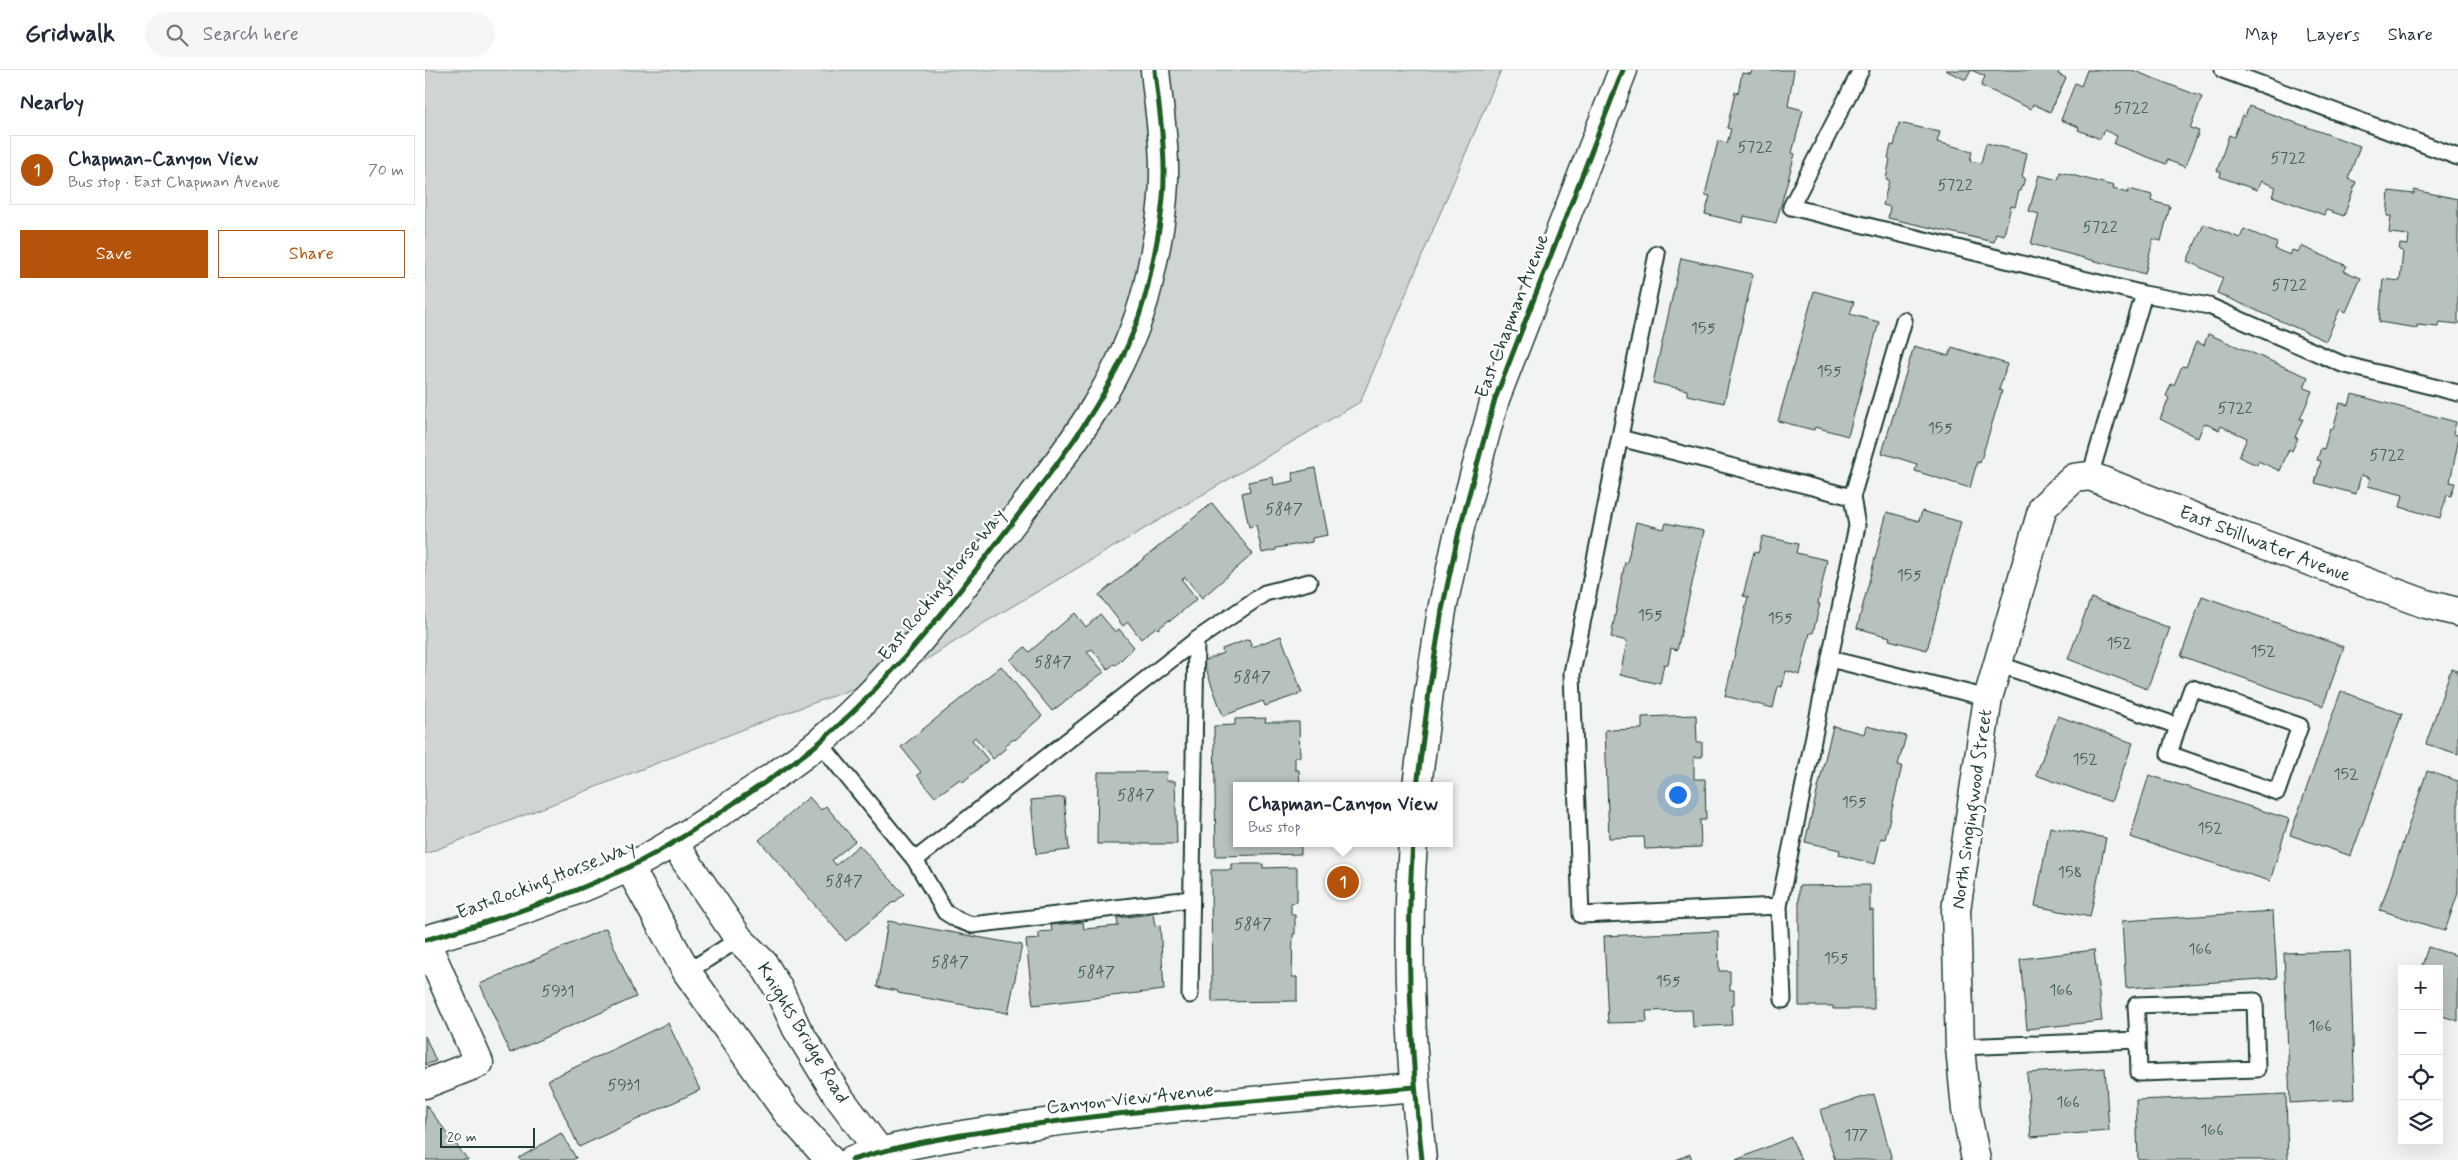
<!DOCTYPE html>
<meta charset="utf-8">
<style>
:root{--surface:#fff;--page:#f6f6f7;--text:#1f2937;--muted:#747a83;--line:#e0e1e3;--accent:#b45309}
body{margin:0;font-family:Mynerve,sans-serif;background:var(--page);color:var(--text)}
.controls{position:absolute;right:15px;bottom:15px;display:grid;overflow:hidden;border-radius:0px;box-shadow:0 5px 20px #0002}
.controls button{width:45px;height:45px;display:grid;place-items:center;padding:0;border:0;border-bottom:1px solid var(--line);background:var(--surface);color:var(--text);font:25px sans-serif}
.scale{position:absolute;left:15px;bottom:12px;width:95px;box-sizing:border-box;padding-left:5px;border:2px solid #1f3d34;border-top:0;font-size:14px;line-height:18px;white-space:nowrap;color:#1f3d34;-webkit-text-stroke:4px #fff;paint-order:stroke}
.you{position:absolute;left:1252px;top:724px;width:18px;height:18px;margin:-12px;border:4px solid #fff;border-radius:50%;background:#1a73e8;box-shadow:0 0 0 8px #1a73e833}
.badge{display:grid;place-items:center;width:32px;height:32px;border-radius:50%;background:var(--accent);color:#fff;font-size:16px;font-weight:700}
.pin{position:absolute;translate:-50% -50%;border:2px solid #fff;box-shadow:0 1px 5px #0006}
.popup{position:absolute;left:808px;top:712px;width:220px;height:65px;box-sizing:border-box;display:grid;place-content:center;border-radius:0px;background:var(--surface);filter:drop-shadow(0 1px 4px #0005);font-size:16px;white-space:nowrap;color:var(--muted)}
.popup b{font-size:19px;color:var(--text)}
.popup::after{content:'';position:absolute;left:50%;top:100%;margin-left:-10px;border:10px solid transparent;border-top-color:var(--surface)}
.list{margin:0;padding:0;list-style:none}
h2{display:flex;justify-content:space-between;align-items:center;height:65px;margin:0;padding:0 20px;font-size:21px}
h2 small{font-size:16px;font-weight:400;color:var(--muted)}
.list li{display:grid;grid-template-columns:32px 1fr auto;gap:15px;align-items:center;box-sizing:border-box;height:70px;margin:0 10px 10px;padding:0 10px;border:1px solid var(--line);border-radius:0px}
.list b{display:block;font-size:19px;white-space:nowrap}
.list p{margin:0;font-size:16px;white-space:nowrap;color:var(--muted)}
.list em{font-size:16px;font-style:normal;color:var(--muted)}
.actions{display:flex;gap:10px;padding:15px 20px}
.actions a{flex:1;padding:11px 0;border:1px solid var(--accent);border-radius:0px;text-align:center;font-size:18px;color:var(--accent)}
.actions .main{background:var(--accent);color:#fff}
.icon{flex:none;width:28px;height:28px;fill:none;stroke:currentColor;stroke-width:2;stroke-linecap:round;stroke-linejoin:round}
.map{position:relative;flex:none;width:2033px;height:1090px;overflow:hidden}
header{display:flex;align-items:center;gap:30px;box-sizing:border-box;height:70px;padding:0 25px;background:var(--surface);border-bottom:1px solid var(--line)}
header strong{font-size:24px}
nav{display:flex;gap:28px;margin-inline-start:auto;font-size:18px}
.search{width:350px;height:45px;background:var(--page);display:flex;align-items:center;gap:12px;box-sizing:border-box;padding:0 18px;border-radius:28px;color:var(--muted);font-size:19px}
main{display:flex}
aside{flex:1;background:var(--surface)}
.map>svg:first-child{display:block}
</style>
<header>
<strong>Gridwalk</strong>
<div class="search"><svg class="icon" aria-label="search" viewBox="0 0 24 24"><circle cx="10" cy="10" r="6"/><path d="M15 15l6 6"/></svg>Search here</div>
<nav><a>Map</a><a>Layers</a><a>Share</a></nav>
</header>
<main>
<aside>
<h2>Nearby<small></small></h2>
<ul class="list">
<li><span class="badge">1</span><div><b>Chapman-Canyon View</b><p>Bus stop · East Chapman Avenue</p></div><em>70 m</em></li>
</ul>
<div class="actions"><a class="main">Save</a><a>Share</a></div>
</aside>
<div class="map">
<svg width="2033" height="1090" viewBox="0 0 2033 1090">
<rect width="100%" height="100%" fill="#f2f3f3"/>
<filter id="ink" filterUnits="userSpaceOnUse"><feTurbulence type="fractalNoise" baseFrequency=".02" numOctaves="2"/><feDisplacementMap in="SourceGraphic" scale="10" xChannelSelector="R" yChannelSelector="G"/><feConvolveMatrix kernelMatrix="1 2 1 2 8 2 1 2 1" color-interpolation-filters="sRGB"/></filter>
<g filter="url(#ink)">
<path fill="#ced5d3" stroke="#768984" d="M0 0H1076L935 332 559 553 493 595 342 650 0 784Z"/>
<path fill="#b7c1bd" stroke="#1f3d34" d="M1327 0H1369L1363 36 1378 40 1367 83 1370 84 1351 153 1319 146 1318 153 1280 144 1285 126 1280 125 1293 71 1302 73 1306 59 1302 58 1310 22 1313 23 1317 3 1326 4Z
M1520 0H1635L1633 4 1641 8 1625 42 1608 34 1606 39 1556 16 1560 6 1546 0 1541 10Z
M1662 0H1707L1777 27 1765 58 1774 61 1760 97 1742 90 1741 94 1689 74 1692 66 1679 60 1675 69 1653 60 1654 57 1636 50 1650 13 1656 16Z
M1824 36 1935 76 1923 109 1931 112 1919 146 1901 140 1899 145 1847 126 1851 117 1836 111 1832 120 1795 107 1796 102 1792 101 1804 65 1809 67 1817 45 1820 47Z
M1474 53 1515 62 1512 72 1547 81 1545 91 1556 93 1561 73 1602 83 1597 107 1600 108 1596 121H1594L1590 137 1586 136 1579 165 1571 163 1569 172 1463 148 1465 137 1458 135 1464 110 1461 109 1465 89 1463 88 1466 75 1469 76Z
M1635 102 1689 116 1688 119 1703 123 1704 119 1727 125 1726 131 1745 136 1736 171 1728 169 1720 204 1606 174 1614 144 1604 141 1614 105 1633 110Z
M1989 120 2033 129V254L2014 252 2013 257 1992 255V258L1954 252 1958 209 1975 211 1978 181 1974 180 1975 174 1983 175 1984 165 1964 163 1966 146H1962L1964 121 1989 124Z
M1779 154 1815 168 1819 159 1852 173 1850 179 1865 185 1867 180 1873 182 1876 176 1922 196 1919 201 1936 208 1921 242 1915 239 1901 271 1792 223 1798 208 1762 191Z
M1256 188 1328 204 1299 333 1262 325V320L1228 313Z
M1389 221 1429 232 1425 244 1454 252 1423 366 1390 357 1389 360 1353 351Z
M1783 264 1883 307 1879 318 1887 321 1875 349H1878L1870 367 1873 368 1867 381 1864 379 1855 401 1833 391 1832 395 1814 387 1822 368 1796 356 1794 360 1779 353 1773 368 1735 349 1744 328 1741 326 1746 314 1749 315 1757 296 1761 297 1771 272 1779 275Z
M1489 276 1524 286 1527 277 1582 294 1574 320 1577 321 1573 334 1555 393 1552 392 1545 418 1490 401 1492 394 1457 383Z
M1927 324 2031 352 2028 364 2033 365V373L2025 412 2030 413 2026 426 2022 425 2015 448 1975 437 1978 425 1943 416 1945 408 1936 405 1931 424 1890 413 1896 391 1892 390 1896 378 1899 379 1905 358 1908 359 1915 333 1924 335Z
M890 398 903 465 887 468V472L851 478V480L837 483 831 455 824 457 817 423 825 421 823 412 848 407 849 415 869 411 867 403Z
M787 433 828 484 777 528 760 507 757 510 772 529 745 551 744 550 733 559 731 557 716 569 703 552 698 556 674 525Z
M1497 441 1536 452 1502 580 1464 570 1465 567 1432 558 1462 442 1494 451Z
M1211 452 1239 459 1241 453 1279 461 1252 580 1246 578 1243 595 1239 594 1235 614 1195 605 1202 571 1186 567 1200 492 1202 493Z
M1338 466 1373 474 1371 483 1402 490 1393 534H1395L1388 563H1385L1375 605 1361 601 1357 617 1353 616 1348 638 1300 626 1323 527 1318 526 1329 482 1333 483Z
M1777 526 1919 577 1898 636 1756 586Z
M1666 528 1745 558 1722 619 1643 589Z
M650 543 661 557 675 544 690 562 694 559 709 577 691 595 689 594 683 599 667 579 662 582 679 602 627 641 585 590 600 577 604 582Z
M856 566 877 623 840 636 838 631 798 646 778 591 798 583 797 579 824 569 827 577Z
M576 596 617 646 590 670 589 669 579 676 581 678 568 689 550 667 547 670 563 690 538 712 535 709 510 727 492 705 496 702 476 677Z
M2026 599 2033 601V684L2001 674Z
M1916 621 1977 644 1926 786 1865 765Z
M1271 645 1272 672H1277V687H1269V709H1280L1281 750H1275L1276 777 1220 779 1219 767 1184 768 1180 660 1217 659V647Z
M1633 646 1708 673 1686 732 1611 705Z
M841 648 840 652H874L875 687H870V700H874L875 716H812V773H876V784L791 786 789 656 810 655V649Z
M1408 656 1440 664 1442 656 1481 666 1473 695 1477 696 1460 769 1456 768 1450 794 1414 785 1415 780 1380 772Z
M2002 701 2033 711V823L2020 861 1955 840Z
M673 702H742L741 711H750L752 774H672Z
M1724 705 1864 749 1845 811 1705 767Z
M384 727 396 740 401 736 430 771 407 790 411 795 434 775 479 824 469 833 468 832 421 871 334 770Z
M639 727 644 780 611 784 606 730Z
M1625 757 1681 768 1665 847 1610 836Z
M807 794H838V798L872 797V832L866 833V845H870V864H868L867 907H872V931L787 932 786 800H807Z
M1445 815V841L1448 840 1449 939H1408V936H1374V816Z
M1848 841 1852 908 1701 918 1697 851Z
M728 844 730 856 735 855 739 920 608 935 601 870 614 869V862L627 861 626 855 658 852 659 859 693 856 692 848Z
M463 851 597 875 583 943 473 923V921L452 917Z
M181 858 211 927 85 983 55 914Z
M1293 861 1294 901H1305V920H1309V934L1306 935 1307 955 1268 957 1267 940 1221 941 1222 952 1183 953 1179 866Z
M2003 877 2033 886V951L2014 945V899H1996Z
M1669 880 1677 951 1602 959 1595 889Z
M1925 881 1930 1029 1865 1033 1859 883Z
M243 953 275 1020 154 1077 123 1010Z
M0 966 11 991 0 995Z
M1680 998 1684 1061 1606 1067 1602 1003Z
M1449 1024 1467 1090H1410L1395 1040Z
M1861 1024 1863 1090H1713L1711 1030Z
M1 1035 43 1090H0Z
M136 1063 151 1088 147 1090H95L94 1088Z
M1366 1067 1376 1090H1311Z
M1265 1084 1267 1090H1251Z"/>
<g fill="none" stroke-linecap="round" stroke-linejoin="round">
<defs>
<path id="lane" d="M1436 0 1366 137 1719 224 1784 236 1917 294 2033 323
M1798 0 2033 87
M1232 184 1147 603 1156 845 1354 836
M1195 368 1427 427
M1665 406 1719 224
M1405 589 1563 628
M1573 594 1753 656 1744 684 1852 722 1875 656 1767 618 1753 656
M394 672 490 790 520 842 533 850 547 855 766 829
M490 790 771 570 840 523 884 512
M262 902 314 869
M765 925 771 570
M1358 930 1354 836 1432 456 1427 427 1479 250
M1535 977 1713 970 1714 1003 1832 999 1830 931 1711 935 1713 970"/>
<path id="street" d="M248 772 314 869 338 893 353 918 372 959 413 1026 461 1090
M204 797 262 902 361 1041 405 1090
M0 870C69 851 139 828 204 797 241 779 275 756 309 733 338 714 368 694 395 672 470 607 530 528 590 449 645 378 702 304 723 215 731 178 740 136 739 98 739 66 733 32 730 0
M0 1014 54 993 0 870
M1551 1090 1541 1040 1535 977 1531 840 1563 628 1618 437 1649 408 1665 406 1816 466 2001 534 2033 542"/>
<path id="secondary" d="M427 1090C492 1070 560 1061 627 1052 747 1036 869 1028 989 1017"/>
<path id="primary" d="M992 716 1004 622 1017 540 1034 461 1070 329 1198 0
M988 773C980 879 986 985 997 1090"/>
</defs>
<use href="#lane" stroke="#1f3d34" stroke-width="19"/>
<use href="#street" stroke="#1f3d34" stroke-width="31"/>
<use href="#secondary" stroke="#1f3d34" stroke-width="31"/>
<use href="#primary" stroke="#1f3d34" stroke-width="31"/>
<use href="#lane" stroke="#fff" stroke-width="15"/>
<use href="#street" stroke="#fff" stroke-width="28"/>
<use href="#secondary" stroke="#fff" stroke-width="28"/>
<use href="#primary" stroke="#fff" stroke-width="28"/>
<defs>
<path id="cycleway" d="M992 716 1004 622 1017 540 1034 461 1070 329 1198 0
M988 773C980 879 986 985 997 1090
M0 870C69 851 139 828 204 797 241 779 275 756 309 733 338 714 368 694 395 672 470 607 530 528 590 449 645 378 702 304 723 215 731 178 740 136 739 98 739 66 733 32 730 0
M427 1090C492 1070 560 1061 627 1052 747 1036 869 1028 989 1017"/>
</defs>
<use href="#cycleway" stroke="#fff" stroke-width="8"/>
<use href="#cycleway" stroke="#1b5e20" stroke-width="5"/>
</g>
</g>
<g text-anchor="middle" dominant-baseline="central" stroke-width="4.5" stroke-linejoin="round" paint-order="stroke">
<g font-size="16" fill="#455e56">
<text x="1706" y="38">5722</text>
<text x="1330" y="77">5722</text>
<text x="1863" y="88">5722</text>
<text x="1530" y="115">5722</text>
<text x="1675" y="157">5722</text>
<text x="1864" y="215">5722</text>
<text x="1278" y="258">155</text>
<text x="1404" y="301">155</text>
<text x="1810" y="338">5722</text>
<text x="1515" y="358">155</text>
<text x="1962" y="385">5722</text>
<text x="859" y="439">5847</text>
<text x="1484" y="505">155</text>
<text x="1225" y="545">155</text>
<text x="1355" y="548">155</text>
<text x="1694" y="573">152</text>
<text x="1838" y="581">152</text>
<text x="628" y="592">5847</text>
<text x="827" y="607">5847</text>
<text x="1660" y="689">152</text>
<text x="1921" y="704">152</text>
<text x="711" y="725">5847</text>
<text x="1429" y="732">155</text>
<text x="1785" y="758">152</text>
<text x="1645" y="802">158</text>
<text x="419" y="811">5847</text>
<text x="828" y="854">5847</text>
<text x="1775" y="879">166</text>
<text x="1411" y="888">155</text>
<text x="525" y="892">5847</text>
<text x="671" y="902">5847</text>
<text x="1243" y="911">155</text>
<text x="1636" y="920">166</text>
<text x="133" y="921">5931</text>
<text x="1895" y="956">166</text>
<text x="199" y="1015">5931</text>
<text x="1643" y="1032">166</text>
<text x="1787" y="1060">166</text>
<text x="1431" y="1065">177</text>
</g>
<g font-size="19" fill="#1f3d34" stroke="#fff">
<text transform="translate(1087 246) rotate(-69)">East Chapman Avenue</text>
<text transform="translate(1840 474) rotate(21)">East Stillwater Avenue</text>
<text transform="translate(517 515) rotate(-51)">East Rocking Horse Way</text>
<text transform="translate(1547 739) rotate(-82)">North Singingwood Street</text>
<text transform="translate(121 810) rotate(-21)">East Rocking Horse Way</text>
<text transform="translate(378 963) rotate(59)">Knights Bridge Road</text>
<text transform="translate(705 1029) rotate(-6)">Canyon View Avenue</text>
</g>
</g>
</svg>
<div class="controls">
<button>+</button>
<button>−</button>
<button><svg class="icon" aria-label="locate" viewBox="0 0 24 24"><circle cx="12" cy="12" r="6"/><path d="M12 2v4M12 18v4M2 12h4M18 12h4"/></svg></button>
<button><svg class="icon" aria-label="layers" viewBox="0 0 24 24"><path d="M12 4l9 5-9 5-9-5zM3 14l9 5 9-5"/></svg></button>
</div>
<div class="scale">20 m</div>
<div class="you"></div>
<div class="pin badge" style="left:918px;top:812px">1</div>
<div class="popup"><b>Chapman-Canyon View</b>Bus stop</div>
</div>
</main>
